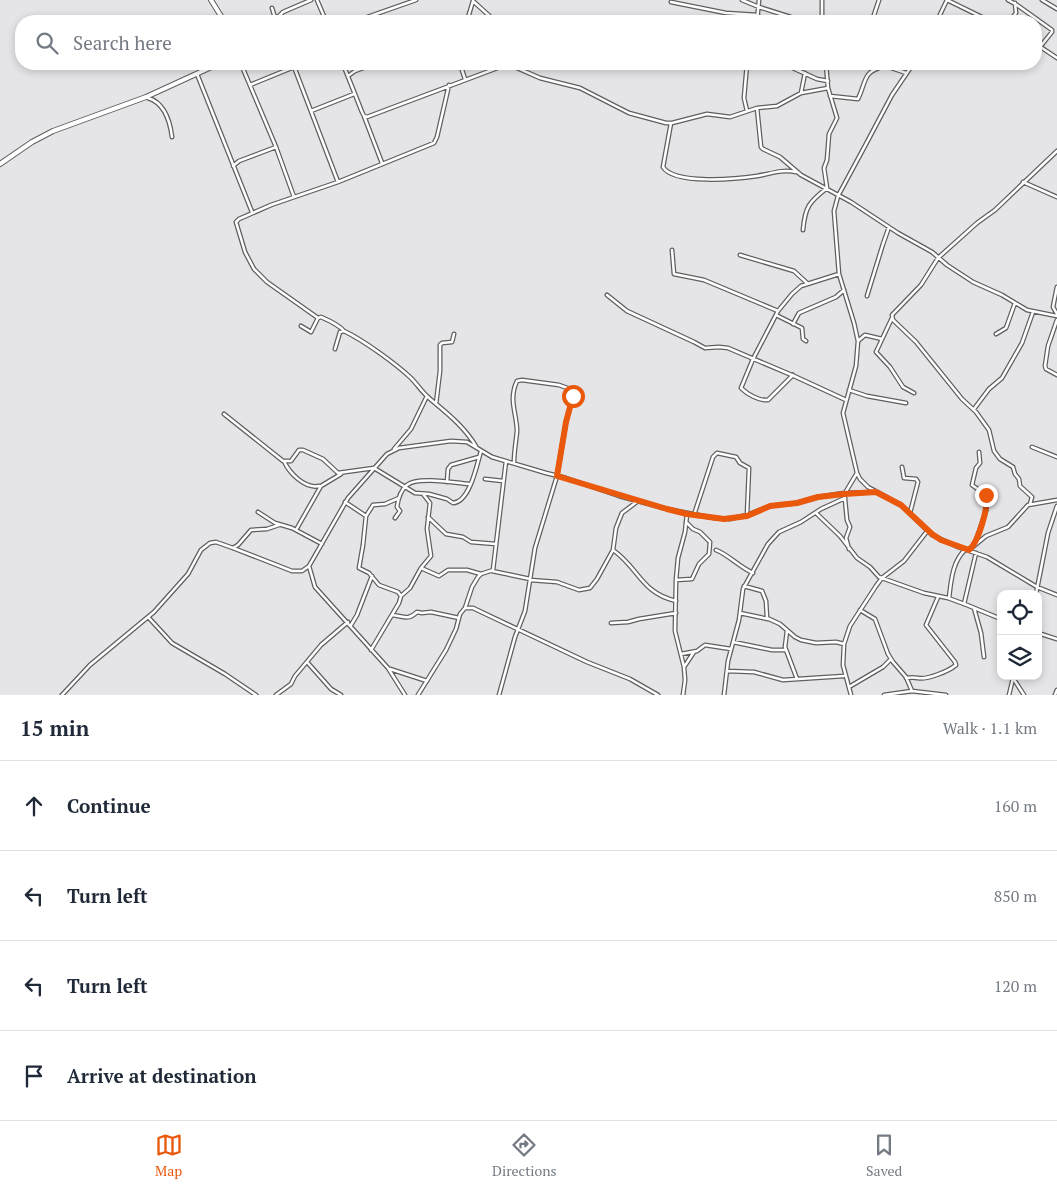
<!DOCTYPE html>
<meta charset="utf-8">
<style>
:root{--surface:#fff;--page:#f6f6f7;--text:#1f2937;--muted:#747a83;--line:#e0e1e3;--accent:#ea580c}
body{margin:0;font-family:"PT Serif",serif;background:var(--page);color:var(--text)}
.controls{position:absolute;right:15px;bottom:15px;display:grid;overflow:hidden;border-radius:10px;box-shadow:0 2px 8px #0003}
.controls button{width:45px;height:45px;display:grid;place-items:center;padding:0;border:0;border-bottom:1px solid var(--line);background:var(--surface);color:var(--text);font:25px sans-serif}
.stop{position:absolute;width:15px;height:15px;margin:-11px;border:4px solid #ea580c;border-radius:50%;background:#fff}
.stop.end{background:#ea580c;border-color:#fff;box-shadow:0 1px 5px #0008}
.list{margin:0;padding:0;list-style:none}
h2{display:flex;justify-content:space-between;align-items:center;height:65px;margin:0;padding:0 20px;font-size:21px}
h2 small{font-size:16px;font-weight:400;color:var(--muted)}
.list li{display:grid;grid-template-columns:32px 1fr auto;gap:15px;align-items:center;box-sizing:border-box;height:90px;padding:0 20px;border-top:1px solid var(--line)}
.list b{display:block;font-size:19px;white-space:nowrap}
.list em{font-size:16px;font-style:normal;color:var(--muted)}
.icon{flex:none;width:28px;height:28px;fill:none;stroke:currentColor;stroke-width:2;stroke-linecap:round;stroke-linejoin:round}
.map{position:relative;flex:none;width:1057px;height:695px;overflow:hidden}
.search{position:absolute;background:var(--surface);box-shadow:0 2px 8px #0003;left:15px;right:15px;top:15px;height:55px;display:flex;align-items:center;gap:12px;box-sizing:border-box;padding:0 18px;border-radius:20px;color:var(--muted);font-size:19px}
.sheet{height:425px;background:var(--surface)}
nav{display:flex;justify-content:space-around;align-items:center;box-sizing:border-box;height:70px;border-top:1px solid var(--line);background:var(--surface);font-size:14px;color:var(--muted)}
nav a{display:grid;justify-items:center;gap:2px}
nav .on{color:var(--accent)}
.map>svg:first-child{display:block}
</style>
<div class="map">
<svg width="1057" height="695" viewBox="0 0 1057 695">
<rect width="100%" height="100%" fill="#e5e5e8"/>
<g fill="none" stroke-linecap="round" stroke-linejoin="round">
<defs>
<path id="street" d="M317 0 326 21
M742 0 759 7 803 21
M947 0 990 21
M1008 0 1017 5 1052 30V32L1040 47
M1042 0 1057 9
M473 1 495 21
M671 2 726 13 758 15
M272 8 276 21
M276 19 283 12 311 0
M356 21 416 0
M467 21 473 1
M757 21 759 0
M822 21V0
M872 21 879 0
M937 21 947 0
M1010 21 1016 13 1015 3
M1036 44 1057 58
M241 64 276 147 294 197
M293 64 338 182
M343 64 362 112 364 116 367 117 508 64 540 78 580 88 629 113 666 123H672L707 114 730 117 757 108 777 106 801 93 828 88
M460 64 465 79
M489 64 490 69
M747 64 744 98 747 111
M784 64 817 79 828 81
M880 64 906 73
M913 64 892 95 866 144 838 196 834 211 839 274 854 323 858 341 856 366 843 413 857 473 860 479 868 487 901 505 932 535 958 547 987 557 1037 587 1057 595
M197 74 252 212
M348 76 355 71 374 64
M250 85 294 67
M801 93 805 73
M830 96 858 99C867 80 862 72 885 66
M148 98C165 103 170 121 172 137
M757 108 761 147 763 149 780 157 801 175 851 202 898 233 932 252 947 265 973 282 1002 295 1027 310 1057 316
M311 111 354 94
M364 116 382 163
M671 123 663 167C674 185 737 179 757 176 770 174 782 169 796 172
M233 166 239 161 276 147
M1023 182 1057 197
M803 230C805 207 809 202 827 188L824 168 827 160 829 134 837 118 828 88 826 64
M672 250 674 274 704 280 778 311 792 294 801 286 839 274
M740 255 794 271 807 283
M1057 287 1053 307 1057 314
M607 295 627 311 694 342 705 348 719 347 728 348 794 376 846 400
M867 296 883 244 889 227
M778 311 753 359 741 388C747 394 759 401 768 400L793 375
M776 315 802 328 803 339 806 341
M318 318 267 282 254 269 245 252 236 222 239 219 271 205 338 182 434 143 437 137 449 85
M892 318 876 352 890 367 903 387 914 393
M1057 320 1048 346 1045 366 1046 369 1057 375
M793 324 799 313 836 297 844 290
M301 326 311 332 318 318 321 317C328 320 339 325 344 331
M996 334 1006 328 1015 303
M858 341 865 335 882 339
M335 349 340 332 344 331C363 340 395 363 411 378 417 384 422 392 429 398 447 413 465 427 477 448
M849 390 867 396 906 403
M436 404 440 371V345L442 343 452 342 454 334
M974 409 989 389 1002 378 1022 343 1033 312
M224 414 283 461H291L299 450H303L323 459 338 473 374 468 415 493 429 494 447 499 453 503C470 502 477 464 481 451
M1032 447 1057 457
M394 449 411 429 427 396
M284 461C289 473 305 489 319 486
M902 467 904 478 916 479 918 482 910 513
M485 479 503 481
M447 482 448 469 451 465 479 457
M845 493 857 473
M845 499 847 520 850 527 846 538 849 549
M345 502 366 516 363 545 359 568 369 573 379 585 398 592 401 596 399 603 371 650
M1030 504 1032 497 1020 486 1019 479 1015 474 1013 467 1000 459 994 451 989 430 976 412 962 399 916 342 893 320 892 315 921 285 938 258 977 223 995 210 1057 151
M258 512 275 523 292 528 322 544
M816 513 840 536 857 558 870 567 879 577 924 593 948 598 967 605 1001 619
M694 515 713 457 717 453 736 457 740 463 749 468 747 515
M366 516 373 505 385 504 399 498
M428 517 446 534 463 537 471 542 496 544
M395 518 400 511 397 507C398 499 401 490 407 485 417 476 457 483 470 484
M296 530 321 486 341 474
M974 546 986 511 987 503 986 495 972 485 976 468 980 463 979 452
M233 548 238 545 251 530 267 529 279 525
M613 550C639 568 641 593 676 601
M716 550C729 555 739 567 753 573
M969 550 986 536 1008 527 1028 505 1057 500
M309 566 315 587 388 668 405 695
M421 568 439 576 448 570H467L481 574
M492 571 530 579
M530 580 557 582 579 590 590 588 597 579 613 550 616 528 622 513 638 501
M676 580 692 579 699 564 709 554 710 542 700 532 693 529 686 522
M744 586 762 591 766 601 767 618 780 624 795 637 801 640 816 643 836 642 844 644
M1036 594 1048 533 1057 506
M401 596 410 588 421 568 431 556 427 529 430 503 423 494
M949 598C951 582 952 561 966 549
M964 604 976 553
M465 608H473L587 662 630 679 658 695
M974 608 981 633 984 657
M860 610 875 619 888 654 893 662 906 677 912 691
M740 613 768 619
M392 615C403 616 408 621 417 612L422 613 431 612 459 618
M149 618 172 643 225 674 256 695
M611 623 628 622 639 619 676 613
M351 625 357 615 372 576
M787 631 785 647 797 679
M1038 633 1057 639
M733 642 772 650H786
M681 654 697 651 705 645 731 649
M307 662 331 689 341 695
M684 667 694 652
M390 669 427 681
M727 671 754 672 783 680 844 676
M906 678C912 677 913 677 918 678 927 680 949 671 956 665L955 662 926 625 938 597
M1013 678 1024 695
M849 687 883 667 891 659
M62 695 90 665 154 612 188 574 201 550 210 543 216 542 233 548 292 571H302L309 566 348 498 387 454 399 448 451 441 467 442 492 457 546 473 566 478 619 496 667 509 714 518 730 519 747 515 770 506 797 503 818 497 844 493 876 492
M276 695 291 684 295 676 321 645 348 622
M418 695 446 650 456 629 460 614 465 608 472 587 478 577 481 574 493 570 506 461
M499 695 515 637 525 611 535 548 557 476 566 422 573 396 570 389 559 385 522 380 517 381C508 400 517 414 517 431 516 442 514 452 514 463
M683 695 685 680 684 667 675 631 676 580 678 558 685 532 687 514
M724 695 728 661 739 620 743 589 768 544 779 532 801 522 821 509 845 498
M851 695 843 665 844 644 850 626 876 586 882 578 904 561 928 530
M884 695 912 691 946 695
M1009 695 1013 678
M1055 695 1057 690"/>
<path id="secondary" d="M211 0 224 21
M0 164 32 142 53 131 146 97 218 64"/>
</defs>
<use href="#street" stroke="#5f5f61" stroke-width="5"/>
<use href="#secondary" stroke="#5f5f61" stroke-width="6"/>
<use href="#street" stroke="#fff" stroke-width="2.5"/>
<use href="#secondary" stroke="#fff" stroke-width="4"/>
</g>
<g fill="none" stroke-linecap="round" stroke-linejoin="round">
<path stroke="#ea580c" stroke-width="6" d="M573 396 566 422 557 476 667 509 687 514 724 519 747 516 770 506 797 503 818 497 844 494 876 492 901 505 932 534 941 540 969 550C978 543 989 507 986 495"/>
</g>
</svg>
<div class="controls">
<button><svg class="icon" aria-label="locate" viewBox="0 0 24 24"><circle cx="12" cy="12" r="6"/><path d="M12 2v4M12 18v4M2 12h4M18 12h4"/></svg></button>
<button><svg class="icon" aria-label="layers" viewBox="0 0 24 24"><path d="M12 4l9 5-9 5-9-5zM3 14l9 5 9-5"/></svg></button>
</div>
<div class="stop" style="left:573px;top:396px"></div>
<div class="stop end" style="left:986px;top:495px"></div>
<div class="search"><svg class="icon" aria-label="search" viewBox="0 0 24 24"><circle cx="10" cy="10" r="6"/><path d="M15 15l6 6"/></svg>Search here</div>
</div>
<section class="sheet">
<h2>15 min<small>Walk · 1.1 km</small></h2>
<ul class="list">
<li><svg class="icon" aria-label="ahead" viewBox="0 0 24 24"><path d="M12 20V5M6 11l6-6 6 6"/></svg><div><b>Continue</b></div><em>160 m</em></li>
<li><svg class="icon" aria-label="left" viewBox="0 0 24 24"><path d="M17 20v-9H6M10 6l-5 5 5 5"/></svg><div><b>Turn left</b></div><em>850 m</em></li>
<li><svg class="icon" aria-label="left" viewBox="0 0 24 24"><path d="M17 20v-9H6M10 6l-5 5 5 5"/></svg><div><b>Turn left</b></div><em>120 m</em></li>
<li><svg class="icon" aria-label="arrive" viewBox="0 0 24 24"><path d="M6 21V4h12l-3 4 3 4H6"/></svg><div><b>Arrive at destination</b></div></li>
</ul>
</section>
<nav>
<a class="on"><svg class="icon" aria-label="map" viewBox="0 0 24 24"><path d="M3 6l6-2 6 2 6-2v14l-6 2-6-2-6 2zM9 4v14M15 6v14"/></svg>Map</a>
<a><svg class="icon" aria-label="directions" viewBox="0 0 24 24"><path d="M12 3l9 9-9 9-9-9zM9 14v-3h6M13 9l2 2-2 2"/></svg>Directions</a>
<a><svg class="icon" aria-label="saved" viewBox="0 0 24 24"><path d="M7 4h10v16l-5-4-5 4z"/></svg>Saved</a>
</nav>
